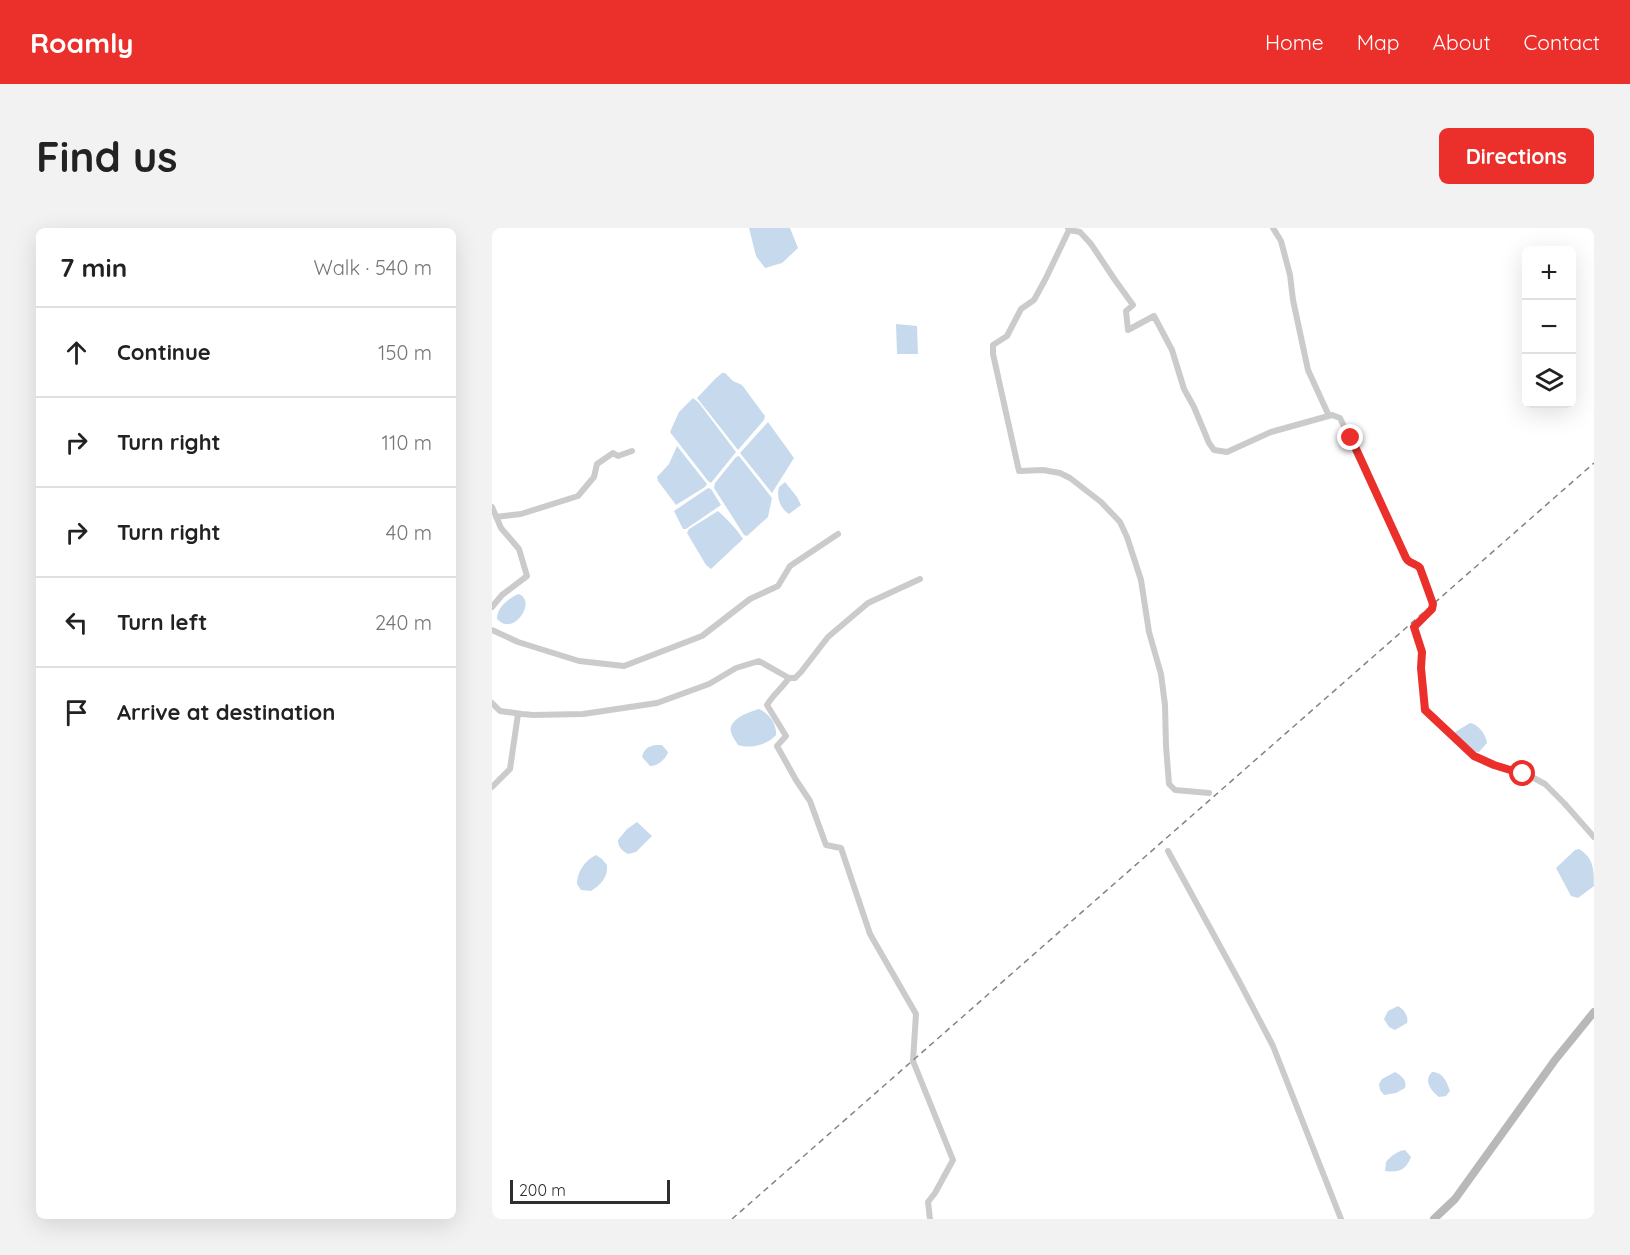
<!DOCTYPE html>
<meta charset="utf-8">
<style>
:root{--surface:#fff;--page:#f2f2f2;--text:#222;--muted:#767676;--line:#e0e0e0;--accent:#eb302b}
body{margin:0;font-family:Quicksand,sans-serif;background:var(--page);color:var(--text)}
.controls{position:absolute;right:18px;top:18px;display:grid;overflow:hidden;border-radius:9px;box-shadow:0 6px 24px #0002}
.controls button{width:54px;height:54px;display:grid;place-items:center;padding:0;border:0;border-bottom:2px solid var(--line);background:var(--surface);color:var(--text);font:30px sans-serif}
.scale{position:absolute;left:18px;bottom:15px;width:160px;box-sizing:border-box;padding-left:6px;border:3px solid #2e2e2e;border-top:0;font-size:16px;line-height:21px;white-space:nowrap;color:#2e2e2e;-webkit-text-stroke:4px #fff;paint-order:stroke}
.stop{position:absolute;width:18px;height:18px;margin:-14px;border:4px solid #eb302b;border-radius:50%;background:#fff}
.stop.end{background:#eb302b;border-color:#fff;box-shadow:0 2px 6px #0008}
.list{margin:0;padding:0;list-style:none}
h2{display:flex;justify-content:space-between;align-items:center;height:78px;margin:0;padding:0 24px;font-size:26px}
h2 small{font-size:20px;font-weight:400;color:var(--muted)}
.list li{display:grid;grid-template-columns:39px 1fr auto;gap:18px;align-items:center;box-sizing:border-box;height:90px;padding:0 24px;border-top:2px solid var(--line)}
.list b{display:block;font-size:22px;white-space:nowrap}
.list em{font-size:20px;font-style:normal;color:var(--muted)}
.icon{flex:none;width:33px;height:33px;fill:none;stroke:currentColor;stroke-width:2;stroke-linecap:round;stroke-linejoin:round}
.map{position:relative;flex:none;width:1102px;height:991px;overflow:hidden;border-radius:9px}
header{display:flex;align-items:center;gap:36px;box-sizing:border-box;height:84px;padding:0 30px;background:var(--accent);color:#fff}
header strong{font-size:28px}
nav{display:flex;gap:33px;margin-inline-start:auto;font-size:21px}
.intro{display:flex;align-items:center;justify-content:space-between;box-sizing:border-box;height:144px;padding:0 36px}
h1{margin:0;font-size:42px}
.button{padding:15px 27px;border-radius:9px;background:var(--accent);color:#fff;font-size:21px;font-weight:700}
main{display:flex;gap:36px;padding:0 36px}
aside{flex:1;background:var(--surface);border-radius:9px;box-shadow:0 6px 24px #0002}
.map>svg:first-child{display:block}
</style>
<header>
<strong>Roamly</strong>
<nav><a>Home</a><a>Map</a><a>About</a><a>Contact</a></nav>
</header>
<div class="intro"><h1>Find us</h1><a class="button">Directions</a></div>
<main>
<aside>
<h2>7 min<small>Walk · 540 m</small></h2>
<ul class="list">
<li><svg class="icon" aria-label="ahead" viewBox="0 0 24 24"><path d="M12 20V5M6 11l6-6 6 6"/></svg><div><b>Continue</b></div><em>150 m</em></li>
<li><svg class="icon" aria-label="right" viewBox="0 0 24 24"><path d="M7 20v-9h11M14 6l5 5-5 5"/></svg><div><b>Turn right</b></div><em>110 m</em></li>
<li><svg class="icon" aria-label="right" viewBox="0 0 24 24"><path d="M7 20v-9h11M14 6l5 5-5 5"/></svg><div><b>Turn right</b></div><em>40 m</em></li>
<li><svg class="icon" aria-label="left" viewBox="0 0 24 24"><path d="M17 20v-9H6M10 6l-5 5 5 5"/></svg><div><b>Turn left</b></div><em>240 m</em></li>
<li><svg class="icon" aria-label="arrive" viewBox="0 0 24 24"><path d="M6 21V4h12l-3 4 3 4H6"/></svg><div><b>Arrive at destination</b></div></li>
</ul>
</aside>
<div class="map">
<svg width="1102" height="991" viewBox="0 0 1102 991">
<rect width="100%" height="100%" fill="#fff"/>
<path fill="#c7daed" d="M257 0H298L306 20 290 35 273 40 264 28Z
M404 96 425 98 426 126H405Z
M230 145H233L241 153 250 157 273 188 272 192 246 222 205 170 223 151Z
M201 170 207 175 244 224 219 255 216 253 178 204 187 184Z
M276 194 302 230 280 265 248 225Z
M185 218 215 256 213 259 184 277 166 253 165 249 177 236Z
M247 228 280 270 276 289 255 308 252 307 222 260 223 255 244 229Z
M293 254 305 269 309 277 297 286C288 280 284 270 287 259Z
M216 260 219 261 229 277 194 301H191L182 283Z
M226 283C235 291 244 300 251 311L219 341 214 337 195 305 197 301Z
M26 366C46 371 22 410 5 391 5 379 16 371 26 366Z
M267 481C277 485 285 496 284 507 275 517 259 521 246 517 244 513 240 509 239 504 236 491 257 484 267 481Z
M978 495C986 496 994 506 995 515L987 524H984L965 508 963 504Z
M164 517H170L176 524C174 531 166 538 158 538L150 529C152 521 156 518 164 517Z
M145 594 160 608 144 624 136 626C130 623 126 619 126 612L135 601Z
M1087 621C1102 630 1102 642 1102 658L1086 670 1079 668 1064 640 1083 622Z
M104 627 110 631 115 637C116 649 109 657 99 663L89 662 85 656C85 644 93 632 104 627Z
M906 778C912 781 917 789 915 795L903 802 897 799 892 791 896 783Z
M903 844C910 848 915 852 913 860L904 865 892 867 888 862 887 856 890 851Z
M940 844C951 844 955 854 958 863L954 868 947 869C939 863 931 853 940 844Z
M913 922 919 929C914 942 907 945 893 943L894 934C899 928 905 923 913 922Z"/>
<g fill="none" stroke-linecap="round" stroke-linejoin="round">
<path stroke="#cbcbcb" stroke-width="6" d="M576 0 577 2 554 50 542 72 529 81 515 108 501 117V126L527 243 551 242 568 245 578 250 609 274 628 294 635 309 649 352 657 404 669 446 673 477 674 518 677 556 683 562 717 565
M781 0 789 13 798 47 801 72 816 142 837 188
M577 2 588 4 599 16 623 52 641 77 634 83 636 102 662 88 680 122 692 161 702 179 717 215 722 222 735 224 779 204 840 187 848 190 914 330C918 335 922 334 926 338 932 343 941 373 941 381L922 399 930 424 929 440 932 474 935 485 983 528 1002 537 1038 548 1053 556 1072 575 1102 609
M0 279 9 300 27 321 35 348 10 367 0 379
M4 289 29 286 86 268 102 249 105 236 121 225 126 228 140 223
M0 402 26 414 87 433 132 438 210 408 258 371 286 358 298 338 346 306
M297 450C290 460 281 467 275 477L294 508 285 518 304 552 318 573 334 617 349 620 378 706 424 786 421 833 461 932 443 965 436 974 438 991
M0 475 8 483 30 486 41 487 91 486 165 475 217 456 244 440 267 433 297 450H303L309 444 336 409 376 375 428 351
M0 559 18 541 26 486
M676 623 747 753 781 818 849 991"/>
<path stroke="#b8b8b8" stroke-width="8" d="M942 991 963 971 1063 832 1102 784"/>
<path stroke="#838383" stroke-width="1.5" stroke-dasharray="6 4.5" stroke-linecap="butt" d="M240 991 1102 235"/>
</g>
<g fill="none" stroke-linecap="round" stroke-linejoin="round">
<path stroke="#eb302b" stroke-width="8" d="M859 210 914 330C917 336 924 335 928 340L941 376 940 381 922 399 930 424 929 440 933 482 982 528 1002 537 1031 546"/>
</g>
</svg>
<div class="controls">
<button>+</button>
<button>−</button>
<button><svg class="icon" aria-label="layers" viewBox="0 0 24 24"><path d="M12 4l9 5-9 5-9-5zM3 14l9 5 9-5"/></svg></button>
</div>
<div class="scale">200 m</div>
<div class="stop" style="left:1031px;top:546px"></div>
<div class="stop end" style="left:859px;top:210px"></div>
</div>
</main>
